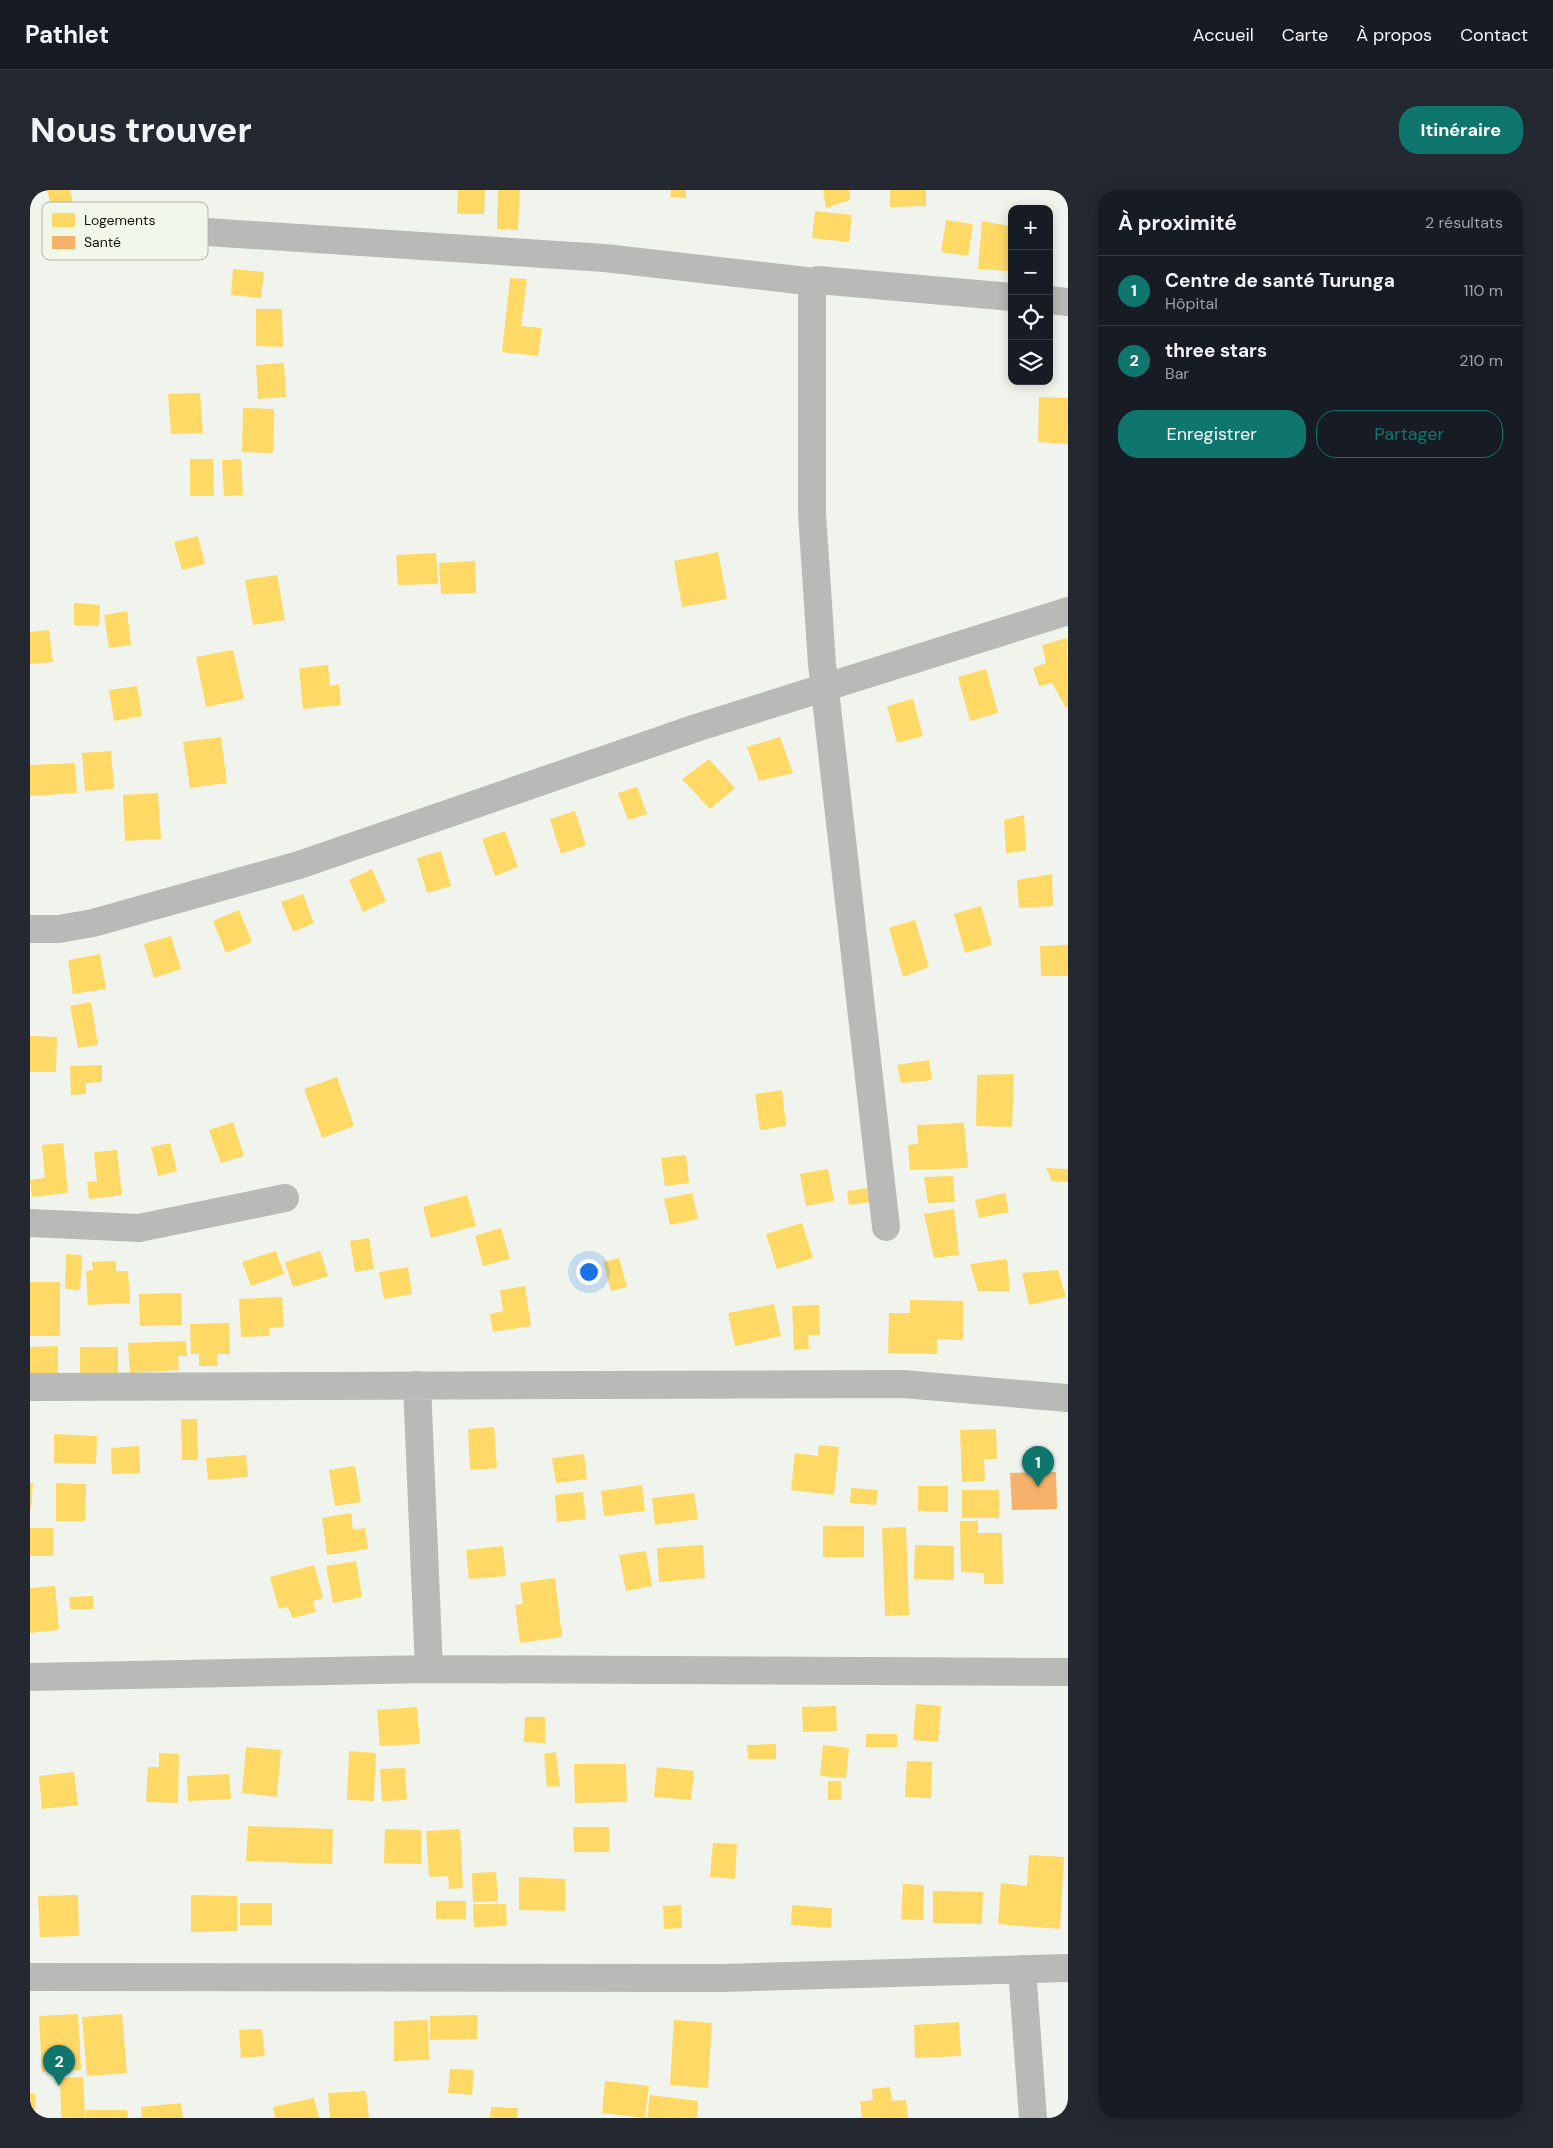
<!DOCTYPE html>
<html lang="fr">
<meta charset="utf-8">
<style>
:root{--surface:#171b24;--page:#242831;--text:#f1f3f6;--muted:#9ea1a6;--line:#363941;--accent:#0f766e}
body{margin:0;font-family:"DM Sans",sans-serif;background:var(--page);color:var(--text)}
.controls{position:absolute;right:15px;top:15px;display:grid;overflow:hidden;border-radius:10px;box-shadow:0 2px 12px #0003}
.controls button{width:45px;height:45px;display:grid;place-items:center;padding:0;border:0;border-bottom:1px solid var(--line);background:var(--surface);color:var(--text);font:25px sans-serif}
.you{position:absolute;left:558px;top:1081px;width:18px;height:18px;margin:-12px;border:4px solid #fff;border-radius:50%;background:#1a73e8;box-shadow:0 0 0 8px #1a73e833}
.badge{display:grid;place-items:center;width:32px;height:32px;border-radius:50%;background:var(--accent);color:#fff;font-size:16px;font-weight:700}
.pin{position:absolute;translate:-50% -41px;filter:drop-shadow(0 1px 2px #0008)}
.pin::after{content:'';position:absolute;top:26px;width:18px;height:15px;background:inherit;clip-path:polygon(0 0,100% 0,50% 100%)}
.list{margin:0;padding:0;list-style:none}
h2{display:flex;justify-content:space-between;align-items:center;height:65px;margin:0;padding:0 20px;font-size:21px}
h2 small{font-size:16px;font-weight:400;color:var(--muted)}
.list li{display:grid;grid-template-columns:32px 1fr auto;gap:15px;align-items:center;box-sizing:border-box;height:70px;padding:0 20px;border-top:1px solid var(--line)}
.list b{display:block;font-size:19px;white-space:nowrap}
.list p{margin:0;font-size:16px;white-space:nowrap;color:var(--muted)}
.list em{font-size:16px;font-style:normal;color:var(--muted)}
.actions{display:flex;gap:10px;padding:15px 20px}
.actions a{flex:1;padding:11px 0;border:1px solid var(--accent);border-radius:20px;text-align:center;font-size:18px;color:var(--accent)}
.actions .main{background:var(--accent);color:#fff}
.icon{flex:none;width:28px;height:28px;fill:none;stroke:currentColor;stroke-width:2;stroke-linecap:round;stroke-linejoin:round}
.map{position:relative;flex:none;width:1038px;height:1928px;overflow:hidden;border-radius:20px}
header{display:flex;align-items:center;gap:30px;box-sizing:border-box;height:70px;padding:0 25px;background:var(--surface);border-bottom:1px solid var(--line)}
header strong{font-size:24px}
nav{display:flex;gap:28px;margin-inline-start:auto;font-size:18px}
.intro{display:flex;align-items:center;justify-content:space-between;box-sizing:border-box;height:120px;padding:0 30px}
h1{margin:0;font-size:35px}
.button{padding:12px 22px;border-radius:20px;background:var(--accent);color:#fff;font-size:18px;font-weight:700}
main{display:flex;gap:30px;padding:0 30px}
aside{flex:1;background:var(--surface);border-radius:20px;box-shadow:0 2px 12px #0003}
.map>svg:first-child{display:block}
</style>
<header>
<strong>Pathlet</strong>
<nav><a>Accueil</a><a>Carte</a><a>À propos</a><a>Contact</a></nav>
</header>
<div class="intro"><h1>Nous trouver</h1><a class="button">Itinéraire</a></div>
<main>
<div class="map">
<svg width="1038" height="1928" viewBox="0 0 1038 1928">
<rect width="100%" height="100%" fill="#f1f4ec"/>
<path fill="#ffd966" d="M17 0H40L44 17 23 23Z
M428 0H455L454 24H427Z
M468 0H490L488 40 467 39Z
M641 0H656V8L640 7Z
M793 0H819L820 10 796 18Z
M860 0H896V16L860 17Z
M785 21 822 25 819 52 782 48Z
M916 30 943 34 938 66 911 62Z
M952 31 980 36 978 81 948 79Z
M203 79 234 82 231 108 201 105Z
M480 88 497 89 491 136 512 138 508 166 472 162Z
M226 119H252L253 157 226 156Z
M254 173 256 207 228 209 226 175Z
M170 203 173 243 141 244 138 204Z
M1009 207 1038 208V254L1008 252Z
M213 218 244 219 243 263 212 262Z
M160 269H183L184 306H160Z
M211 269 213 305 194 306 192 270Z
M168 346 175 374 152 380 144 352Z
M688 362 697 409 652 417 644 371Z
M406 363 408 394 368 395 366 365Z
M445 371 446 403 411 404 409 373Z
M247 385 255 430 223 435 215 390Z
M44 413 70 415 69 436 44 435Z
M97 421 101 455 79 458 74 425Z
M19 440 23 472 0 474V442Z
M1037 448 1038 517 1036 518 1022 493 1009 496 1003 478 1016 473 1012 455Z
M203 460 214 509 176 517 166 467Z
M298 475 300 496 309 494 311 515 273 519 269 478Z
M956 479 968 523 940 531 928 487Z
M107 496 112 526 84 531 79 500Z
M883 509 893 546 867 553 857 516Z
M191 547 197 593 160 598 153 552Z
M750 547 763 583 729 591 717 557Z
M81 561 84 599 55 601 52 563Z
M679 569 705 598 680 619 652 589Z
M45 573 47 603 0 606V575Z
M607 597 617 624 598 630 588 603Z
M128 603 131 649 95 651 93 605Z
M545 621 556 655 531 664 520 629Z
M994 625 996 661 976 663 974 630Z
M475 641 488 677 465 686 452 649Z
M411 661 421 696 397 703 387 668Z
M342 679 356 711 333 722 319 690Z
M1022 684 1023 716 989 718 987 690Z
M273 704 284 733 263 742 251 712Z
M951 716 962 755 935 763 924 724Z
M209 720 222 752 196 763 183 731Z
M885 730 899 777 873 787 859 738Z
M141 746 151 779 124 788 114 754Z
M1038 755V786H1011L1010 756Z
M70 764 76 799 43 804 38 770Z
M61 812 68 855 48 858 40 816Z
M0 846 27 847 26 882H0Z
M899 870 902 890 871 893 867 875Z
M72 875V892L56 893V904L41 905 40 876Z
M984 884 982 937 946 936 947 885Z
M307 887 324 936 292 948 274 899Z
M752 900 756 936 730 940 725 904Z
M203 932 214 966 191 973 179 940Z
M934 933 938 978 880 980 878 955 888 954 887 935Z
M33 953 38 1003 2 1007 0 990 15 988 12 955Z
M140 953 147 981 128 986 121 957Z
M87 960 92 1005 59 1009 57 992 67 991 64 962Z
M656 965 659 993 635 996 631 968Z
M1016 978 1038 979V992L1022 991Z
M798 979 804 1011 776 1016 770 984Z
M923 986 925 1012 898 1013 894 987Z
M838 998 841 1012 819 1015 817 1001Z
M662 1003 668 1029 640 1035 634 1009Z
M975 1003 979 1022 949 1028 945 1010Z
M437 1005 446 1036 401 1048 393 1017Z
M924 1019 929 1065 904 1068 894 1024Z
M772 1033 783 1068 747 1079 736 1044Z
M471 1038 480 1069 453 1076 445 1046Z
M339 1048 344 1079 325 1082 320 1051Z
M246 1061 254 1084 221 1096 212 1072Z
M290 1061 298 1086 263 1097 255 1072Z
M36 1064 52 1065 50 1100 35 1099Z
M589 1068 597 1097 581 1101 573 1072Z
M977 1069 980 1101H948L940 1074Z
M86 1071V1081H98L100 1113 58 1115 56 1081 63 1080 62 1072Z
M378 1077 382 1104 354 1109 349 1082Z
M1028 1080 1036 1107 999 1115 992 1083Z
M0 1092H30V1146H0Z
M495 1096 501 1136 463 1142 460 1124 473 1121 470 1100Z
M151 1103 152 1135 110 1136 109 1104Z
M252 1107 254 1137 239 1138 240 1146 211 1147 209 1109Z
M880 1110 933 1111V1150L907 1149V1164L858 1163 859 1123H880Z
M744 1114 751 1146 705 1156 698 1123Z
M789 1115 790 1145H778L779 1159 764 1160 762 1116Z
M199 1133 200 1164H187V1176H169V1164H161L160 1134Z
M156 1151 157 1166H148L149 1180 100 1183 98 1153Z
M28 1156V1187L0 1188V1157Z
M50 1157H88V1187H50Z
M151 1229H167L168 1270H152Z
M464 1237 467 1278 440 1280 438 1239Z
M966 1239 967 1269H954L955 1291 932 1292 930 1240Z
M24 1244 67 1246 66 1274 24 1273Z
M789 1255 809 1257 804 1305 761 1300 765 1263 788 1266Z
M109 1256 110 1283 82 1284 81 1258Z
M554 1264 557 1289 526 1293 522 1268Z
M216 1265 218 1287 178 1290 176 1268Z
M325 1276 331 1312 305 1316 299 1280Z
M0 1293H3L1 1319H0Z
M26 1293 56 1294 55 1331H26Z
M612 1295 615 1321 574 1326 571 1301Z
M888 1296H918V1322L888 1321Z
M821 1298 848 1300 846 1315 820 1313Z
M932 1300H969V1328H932Z
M553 1302 556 1329 527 1332 525 1305Z
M664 1303 668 1329 625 1335 622 1308Z
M321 1323 323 1340 335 1338 338 1359 297 1365 292 1328Z
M930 1331H948V1343H972L973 1394H954V1383L931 1382Z
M793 1336H834V1367H793Z
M876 1337 879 1425 855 1426 852 1338Z
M0 1338H23V1366H0Z
M673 1355 675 1388 629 1392 627 1358Z
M885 1355 924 1356V1390L884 1389Z
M473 1356 476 1386 439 1389 436 1360Z
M616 1361 622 1396 596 1401 589 1365Z
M326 1371 332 1407 303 1413 296 1376Z
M284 1375 293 1408 283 1411 286 1422 262 1428 258 1417 249 1419 240 1387Z
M525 1388 532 1447 490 1453 485 1415 493 1414 490 1393Z
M25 1396 29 1440 0 1443V1398Z
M63 1406V1419H40L39 1407Z
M886 1514 911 1516 908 1552 883 1550Z
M806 1516 807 1541 773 1542 772 1517Z
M387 1517 390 1554 350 1556 347 1520Z
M495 1527H515V1553L494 1552Z
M836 1544H867V1557H836Z
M746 1554V1569H718L717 1555Z
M793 1555 819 1558 816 1588 790 1586Z
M216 1557 251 1560 247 1607 212 1603Z
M319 1561 346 1563 344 1611 317 1610Z
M526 1562 530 1596 517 1597 514 1564Z
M129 1563 149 1564 148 1613 116 1612 118 1577H129Z
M877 1571 902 1572 901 1608 875 1607Z
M544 1574H596L597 1612 545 1613Z
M627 1577 664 1581 661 1610 624 1607Z
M375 1578 377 1610 352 1611 350 1579Z
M44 1582 48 1615 12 1619 9 1586Z
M199 1584 201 1609 158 1611 157 1586Z
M798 1591H811V1610H798Z
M218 1636 303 1639 302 1674 216 1671Z
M543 1637H579V1662H544Z
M355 1639 391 1640V1674L354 1673Z
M430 1639 433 1698 419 1699 418 1686 399 1687 396 1641Z
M683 1653 707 1654 705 1689 680 1687Z
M999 1665 1034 1667 1030 1739 968 1734 971 1693 997 1696Z
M466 1682 468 1711 443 1712 442 1683Z
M489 1687 535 1689V1721L489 1720Z
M873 1694 894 1695 893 1730 871 1729Z
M903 1701 953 1702 952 1734 903 1733Z
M48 1705 49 1746 10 1747 8 1706Z
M161 1705 207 1706V1741L161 1742Z
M406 1711H436V1729H406Z
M210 1713H242V1735H210Z
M443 1714H476L477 1736 444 1737Z
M651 1715 652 1738 634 1739 633 1716Z
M762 1715 802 1718 801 1738 761 1735Z
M48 1824 51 1880 12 1882 9 1826Z
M92 1824 97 1883 57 1886 52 1827Z
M447 1825V1849L400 1850V1826Z
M398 1830 399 1870 364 1871V1831Z
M644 1830 682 1833 678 1898 640 1895Z
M929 1832 931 1866 885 1868 884 1835Z
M232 1839 235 1866 211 1868 209 1840Z
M420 1879 444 1880 442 1905 418 1903Z
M53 1887 55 1928H31L30 1888Z
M575 1891 619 1896 615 1928 572 1923Z
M860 1897 862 1911 876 1910 878 1928H832L830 1912 843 1910 842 1899Z
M336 1901 339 1928H300L298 1903Z
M0 1904H5V1928H0Z
M620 1905 668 1911 667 1928H617Z
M284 1908 289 1928H245L243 1917Z
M151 1913 153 1928H112L111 1917Z
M461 1917 488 1918 487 1928H460Z
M56 1920H97L98 1928H56Z"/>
<path fill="#f6b26b" d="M1026 1282 1027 1319 982 1320 980 1283Z"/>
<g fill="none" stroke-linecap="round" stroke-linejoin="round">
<path stroke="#b9bab7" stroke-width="28" d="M162 41 575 68 785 92
M1019 110 1038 112
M0 739H29L63 733 269 675 669 537 1038 421
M0 1033 109 1038 255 1008
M856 1037 792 474 782 324V95L788 90 982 107
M387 1195 399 1479
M0 1197 873 1194 1038 1208
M0 1487 399 1479 1038 1482
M992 1779 1003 1928
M0 1787 692 1788 1038 1778"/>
</g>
<rect x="12" y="12" width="166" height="58" rx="8" fill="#f2f8e9" stroke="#afb4a8" stroke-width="1"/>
<rect x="22" y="23" width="23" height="14" fill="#ffd966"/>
<rect x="22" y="46" width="23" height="13" fill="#f6b26b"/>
<g font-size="14" fill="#131510">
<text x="54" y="35">Logements</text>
<text x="54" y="57">Santé</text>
</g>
</svg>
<div class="controls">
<button>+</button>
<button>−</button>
<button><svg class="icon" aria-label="locate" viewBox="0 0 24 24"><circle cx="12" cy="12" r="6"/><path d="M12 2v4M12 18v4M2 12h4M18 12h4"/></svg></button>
<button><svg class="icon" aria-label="layers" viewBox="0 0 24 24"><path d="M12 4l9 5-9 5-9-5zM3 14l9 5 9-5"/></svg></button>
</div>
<div class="you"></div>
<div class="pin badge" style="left:1008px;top:1297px">1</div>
<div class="pin badge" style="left:29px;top:1896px">2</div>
</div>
<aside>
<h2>À proximité<small>2 résultats</small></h2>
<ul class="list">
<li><span class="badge">1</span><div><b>Centre de santé Turunga</b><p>Hôpital</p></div><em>110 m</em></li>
<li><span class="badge">2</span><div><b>three stars</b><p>Bar</p></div><em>210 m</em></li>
</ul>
<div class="actions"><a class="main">Enregistrer</a><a>Partager</a></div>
</aside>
</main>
